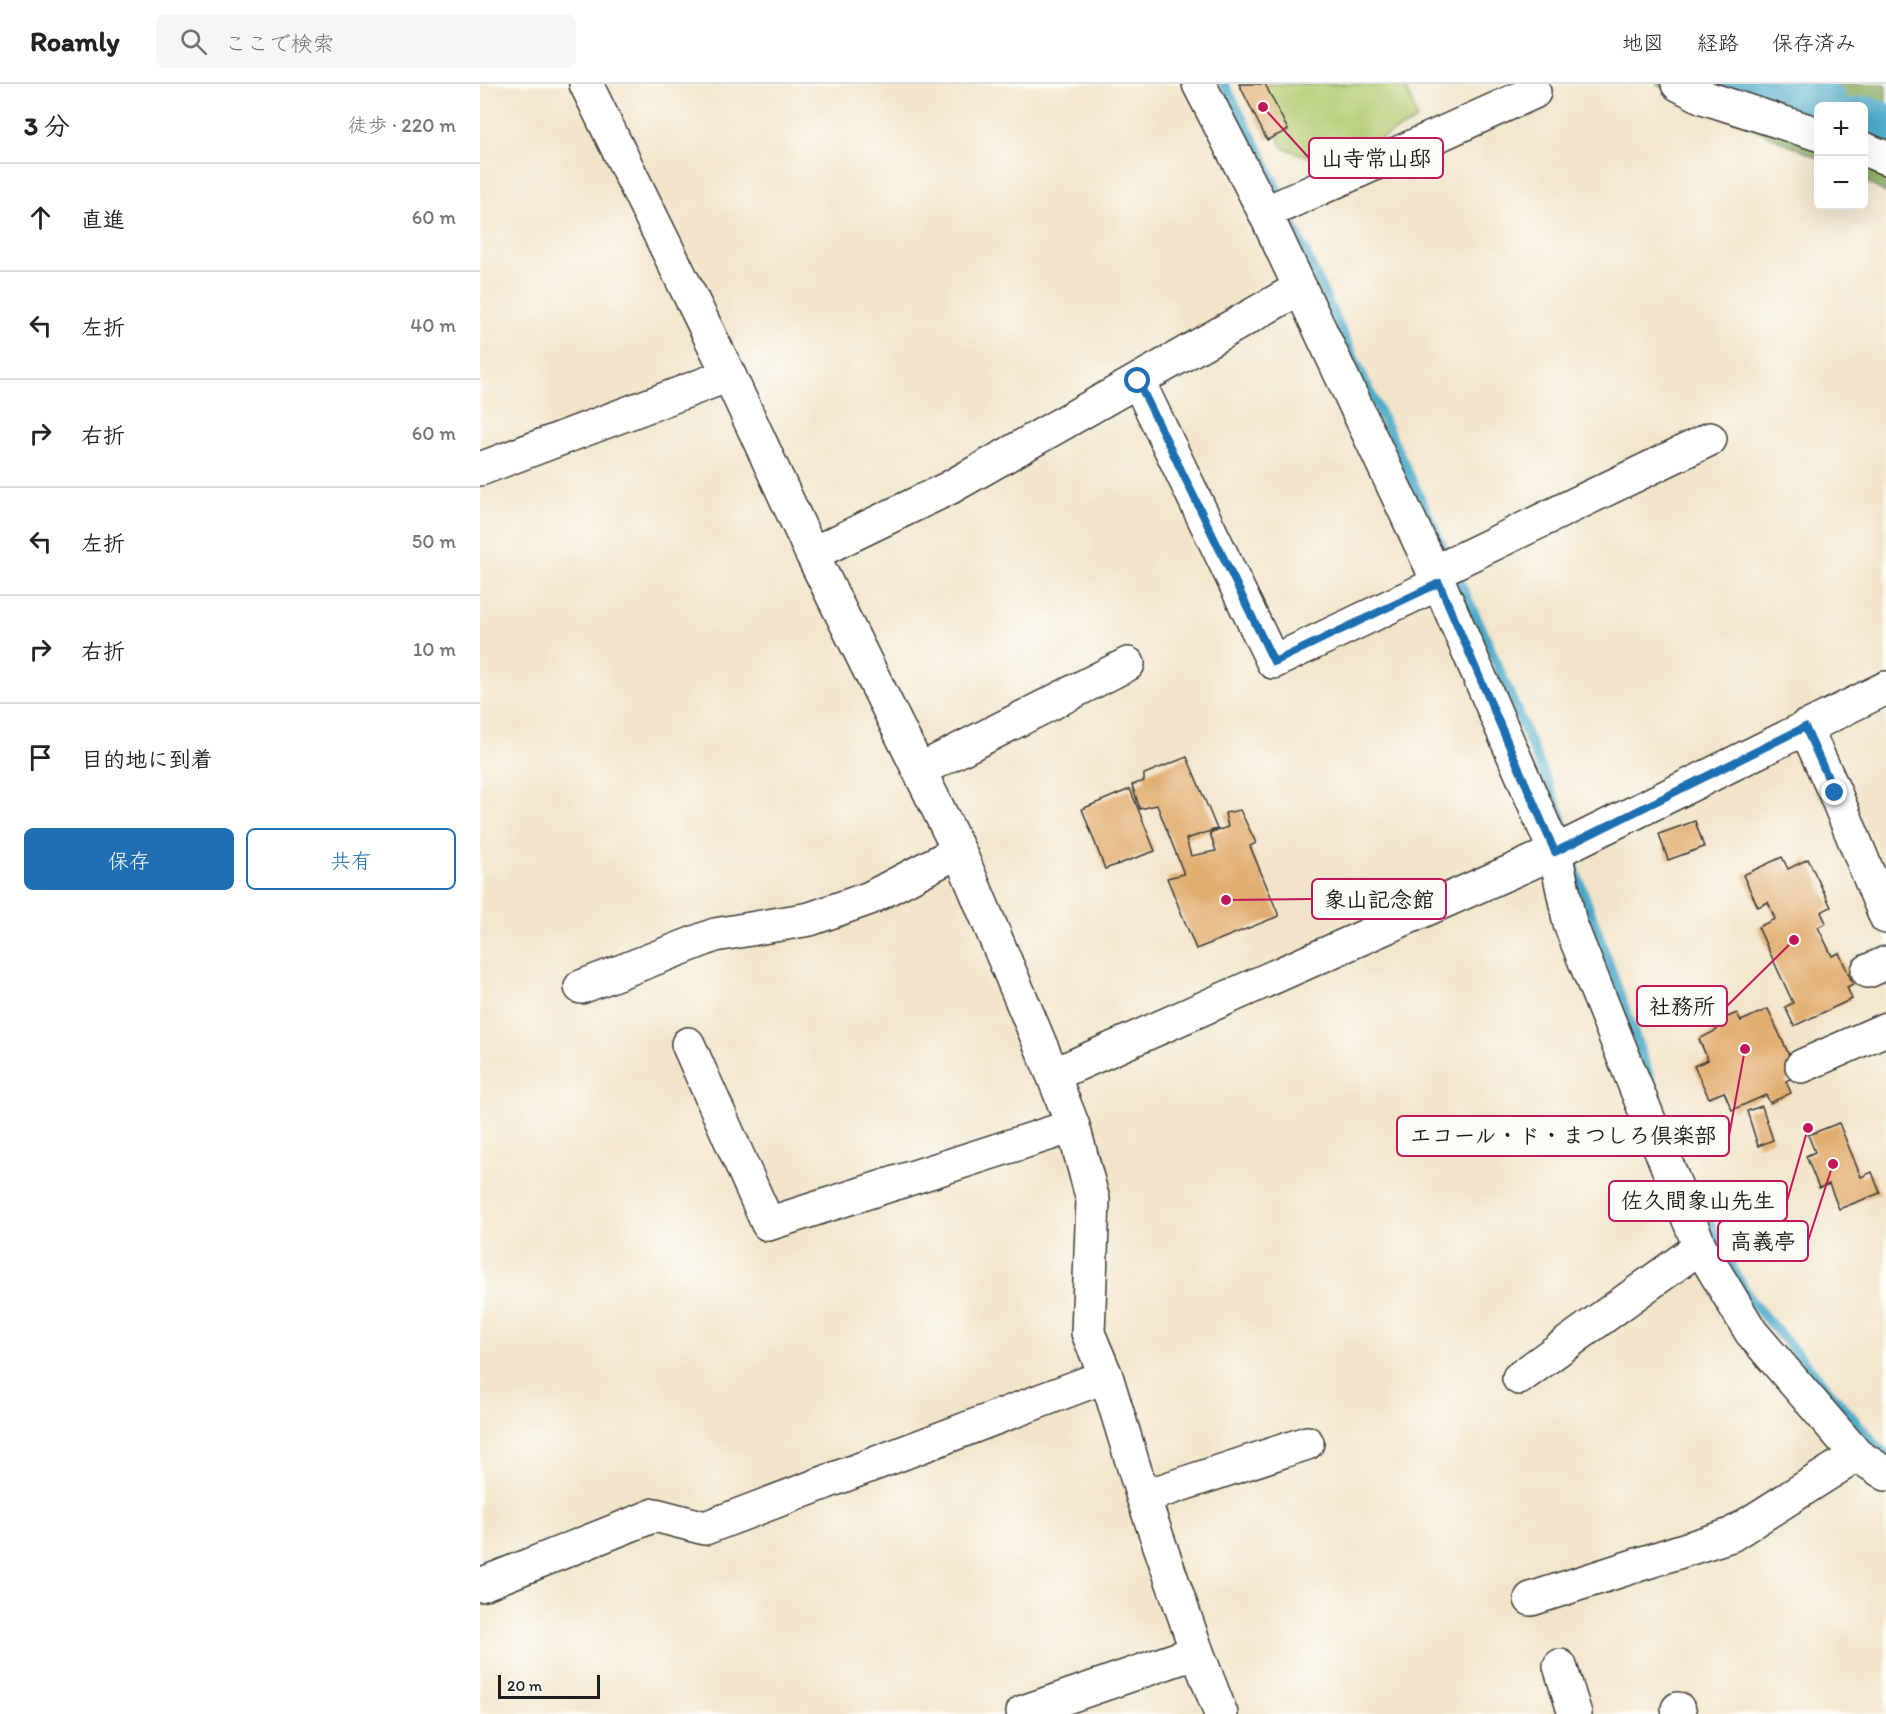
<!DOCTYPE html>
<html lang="ja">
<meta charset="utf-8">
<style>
:root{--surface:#fff;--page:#f6f6f6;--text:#222;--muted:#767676;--line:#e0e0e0;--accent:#1f6fb2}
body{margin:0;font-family:Itim,"Klee One",sans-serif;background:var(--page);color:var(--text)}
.controls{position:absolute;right:18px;top:18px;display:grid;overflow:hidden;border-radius:9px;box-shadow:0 6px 24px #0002}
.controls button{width:54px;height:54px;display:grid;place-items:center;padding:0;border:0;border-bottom:2px solid var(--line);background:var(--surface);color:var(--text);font:30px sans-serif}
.scale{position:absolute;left:18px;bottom:15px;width:102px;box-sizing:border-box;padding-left:6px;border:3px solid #1c1c1c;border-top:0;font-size:16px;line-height:21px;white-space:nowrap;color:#1c1c1c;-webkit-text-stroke:4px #fdfcf7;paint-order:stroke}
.stop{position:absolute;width:18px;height:18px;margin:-14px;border:4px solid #1f6fb2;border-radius:50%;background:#fff}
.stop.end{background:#1f6fb2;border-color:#fff;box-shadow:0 2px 6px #0008}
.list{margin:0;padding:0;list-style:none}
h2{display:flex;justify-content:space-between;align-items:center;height:78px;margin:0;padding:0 24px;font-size:26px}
h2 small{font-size:20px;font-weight:400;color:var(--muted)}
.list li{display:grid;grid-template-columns:39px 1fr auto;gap:18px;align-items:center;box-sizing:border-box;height:108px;padding:0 24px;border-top:2px solid var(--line)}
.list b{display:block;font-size:22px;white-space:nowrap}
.list em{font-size:20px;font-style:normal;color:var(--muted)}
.actions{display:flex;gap:12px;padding:18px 24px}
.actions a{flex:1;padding:14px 0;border:2px solid var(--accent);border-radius:9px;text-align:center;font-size:21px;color:var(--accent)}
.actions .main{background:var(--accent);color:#fff}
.icon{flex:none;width:33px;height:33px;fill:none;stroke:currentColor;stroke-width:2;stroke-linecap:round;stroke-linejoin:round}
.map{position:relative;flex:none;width:1406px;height:1630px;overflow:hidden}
header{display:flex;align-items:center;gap:36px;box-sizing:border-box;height:84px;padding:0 30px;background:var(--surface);border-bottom:2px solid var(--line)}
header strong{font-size:28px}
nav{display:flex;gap:33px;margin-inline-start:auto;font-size:21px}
.search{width:420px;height:54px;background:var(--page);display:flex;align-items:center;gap:15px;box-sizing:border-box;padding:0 21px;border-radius:9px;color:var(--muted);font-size:22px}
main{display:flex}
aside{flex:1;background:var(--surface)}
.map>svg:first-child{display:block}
</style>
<header>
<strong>Roamly</strong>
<div class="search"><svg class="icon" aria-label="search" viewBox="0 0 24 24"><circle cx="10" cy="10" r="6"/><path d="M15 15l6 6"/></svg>ここで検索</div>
<nav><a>地図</a><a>経路</a><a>保存済み</a></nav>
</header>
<main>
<aside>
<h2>3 分<small>徒歩 · 220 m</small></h2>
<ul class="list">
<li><svg class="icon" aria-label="ahead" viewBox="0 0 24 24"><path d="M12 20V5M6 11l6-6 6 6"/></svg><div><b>直進</b></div><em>60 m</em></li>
<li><svg class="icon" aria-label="left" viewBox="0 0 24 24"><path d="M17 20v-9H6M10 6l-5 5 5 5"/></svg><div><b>左折</b></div><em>40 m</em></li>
<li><svg class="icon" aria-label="right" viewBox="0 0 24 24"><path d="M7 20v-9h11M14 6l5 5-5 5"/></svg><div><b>右折</b></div><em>60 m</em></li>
<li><svg class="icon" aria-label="left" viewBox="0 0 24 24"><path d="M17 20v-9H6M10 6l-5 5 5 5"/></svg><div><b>左折</b></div><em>50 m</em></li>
<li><svg class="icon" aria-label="right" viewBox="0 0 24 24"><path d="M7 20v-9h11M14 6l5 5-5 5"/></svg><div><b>右折</b></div><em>10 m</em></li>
<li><svg class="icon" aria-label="arrive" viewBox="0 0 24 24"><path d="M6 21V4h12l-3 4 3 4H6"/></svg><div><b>目的地に到着</b></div></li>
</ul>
<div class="actions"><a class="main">保存</a><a>共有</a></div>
</aside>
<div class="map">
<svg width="1406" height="1630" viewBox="0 0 1406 1630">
<rect width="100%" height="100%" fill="#fdfcf7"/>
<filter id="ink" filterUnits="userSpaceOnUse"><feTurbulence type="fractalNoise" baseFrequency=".0167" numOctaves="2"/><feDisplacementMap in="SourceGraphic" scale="12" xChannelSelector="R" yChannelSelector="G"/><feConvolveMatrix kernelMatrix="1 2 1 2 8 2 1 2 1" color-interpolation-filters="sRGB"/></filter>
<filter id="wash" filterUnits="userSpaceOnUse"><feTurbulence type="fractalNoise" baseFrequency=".008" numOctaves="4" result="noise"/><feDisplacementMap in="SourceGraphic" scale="24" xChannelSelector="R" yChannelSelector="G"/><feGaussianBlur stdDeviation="1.35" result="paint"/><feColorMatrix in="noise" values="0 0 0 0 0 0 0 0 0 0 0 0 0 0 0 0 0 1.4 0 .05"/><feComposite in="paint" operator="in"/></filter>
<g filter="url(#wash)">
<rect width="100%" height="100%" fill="#f2e4c9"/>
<path fill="#b1ca70" stroke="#667346" stroke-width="1.5" d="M776 0H923L932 18 937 36 850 80 803 64 774 6Z"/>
<path fill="#8cae62" stroke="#54653f" stroke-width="1.5" d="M1176 0H1406V109L1384 97V22H1338V74Z"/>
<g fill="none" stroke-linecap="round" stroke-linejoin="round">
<path stroke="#4baaca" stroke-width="10" d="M744 0 780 68 843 208 1005 552 1081 731 1088 759
M1094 783 1176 1011
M1220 1120 1247 1175 1271 1217 1406 1372"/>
<path stroke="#4baaca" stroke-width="62" d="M1273 0 1338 25
M1384 43 1406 51"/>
</g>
<g id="blocks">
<path fill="#e1ad6f" d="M759 0H785L808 46 787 56Z
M707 673 737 745 706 755 711 772 736 767 730 749 748 743 745 729 760 726 776 759 770 762 799 832 716 865 687 794 704 790 677 721 660 725 652 701 664 697V690Z
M650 705 675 767 625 785 602 725Z
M1215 737 1224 763 1188 776 1179 750Z
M1302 773 1308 785 1328 775 1351 823 1341 828 1346 839 1338 843 1352 872 1359 869 1373 900 1367 903 1372 915 1314 942 1305 923 1313 919 1278 843 1295 835 1288 818 1278 823 1263 791Z
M1288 925 1318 991 1306 997 1311 1009 1290 1019 1286 1011 1252 1026 1244 1008 1229 1014 1214 982 1228 976 1219 955 1237 946 1234 939 1257 929 1261 937Z
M1282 1022 1293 1056 1278 1062 1267 1027Z
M1359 1039 1381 1093 1392 1088 1400 1109 1359 1125 1349 1100 1339 1104 1326 1072 1335 1068 1328 1051Z"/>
</g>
</g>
<g filter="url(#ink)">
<use href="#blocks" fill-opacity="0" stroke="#3c3a36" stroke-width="1.5"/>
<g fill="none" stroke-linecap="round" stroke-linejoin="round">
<defs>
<path id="minor" d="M106 0 249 291 332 470 479 767 573 991 593 1042 613 1116 608 1249 626 1292 663 1413 717 1568 741 1630
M719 0 785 129 959 499 1043 693 1075 768 1090 840 1220 1163 1271 1248 1377 1371 1406 1390
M1198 0 1223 13 1338 50
M1384 65 1406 74
M785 129 1054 8
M658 297 793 578 959 499
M0 385 249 291
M332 470 469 404 820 204
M953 489 1230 355
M1325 643 1355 709 1406 833
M440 686 648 580
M1388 887 1406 879
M101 903 235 851 330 835 390 814 479 767
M208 960 288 1140 593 1042
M1322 982 1406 945
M573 991 1075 768 1406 604
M1039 1294 1220 1163
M663 1413 827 1359
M0 1501 175 1431 225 1444 626 1292
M1051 1515 1251 1451 1377 1371
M1080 1582 1095 1630
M1198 1625 1200 1630
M543 1628 717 1568"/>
</defs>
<use href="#minor" stroke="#3c3a36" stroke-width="36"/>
<use href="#minor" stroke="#fff" stroke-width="33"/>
</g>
</g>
<g fill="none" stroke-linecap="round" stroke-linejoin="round" filter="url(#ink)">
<path stroke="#1f6fb2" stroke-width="8" d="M658 297 794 578 959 499 1075 768 1325 643 1355 709"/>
</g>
<path fill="none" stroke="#c2185b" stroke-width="2" d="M783 23L829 74M746 816L832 815M1314 856L1247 922M1265 965L1249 1052M1328 1044L1307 1117M1353 1080L1328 1157"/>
<g fill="#c2185b" stroke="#fdfcf7" stroke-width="2">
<circle cx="783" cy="23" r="6"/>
<circle cx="746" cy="816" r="6"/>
<circle cx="1314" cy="856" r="6"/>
<circle cx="1265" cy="965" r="6"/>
<circle cx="1328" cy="1044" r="6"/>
<circle cx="1353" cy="1080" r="6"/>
</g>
<g fill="#fdfcf7" stroke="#c2185b" stroke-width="2">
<rect x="829" y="54" width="134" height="40" rx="6"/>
<rect x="832" y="795" width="134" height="40" rx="6"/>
<rect x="1157" y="902" width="90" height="40" rx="6"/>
<rect x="917" y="1032" width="332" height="40" rx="6"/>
<rect x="1129" y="1097" width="178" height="40" rx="6"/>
<rect x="1238" y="1137" width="90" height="40" rx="6"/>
</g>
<g font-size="22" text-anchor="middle" font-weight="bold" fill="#1c1c1c">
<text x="896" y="82">山寺常山邸</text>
<text x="899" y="823">象山記念館</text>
<text x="1202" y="930">社務所</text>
<text x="1083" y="1059">エコール・ド・まつしろ倶楽部</text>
<text x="1218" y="1124">佐久間象山先生</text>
<text x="1283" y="1165">高義亭</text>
</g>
</svg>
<div class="controls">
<button>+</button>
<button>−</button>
</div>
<div class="scale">20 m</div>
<div class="stop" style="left:658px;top:297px"></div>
<div class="stop end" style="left:1355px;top:709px"></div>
</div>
</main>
